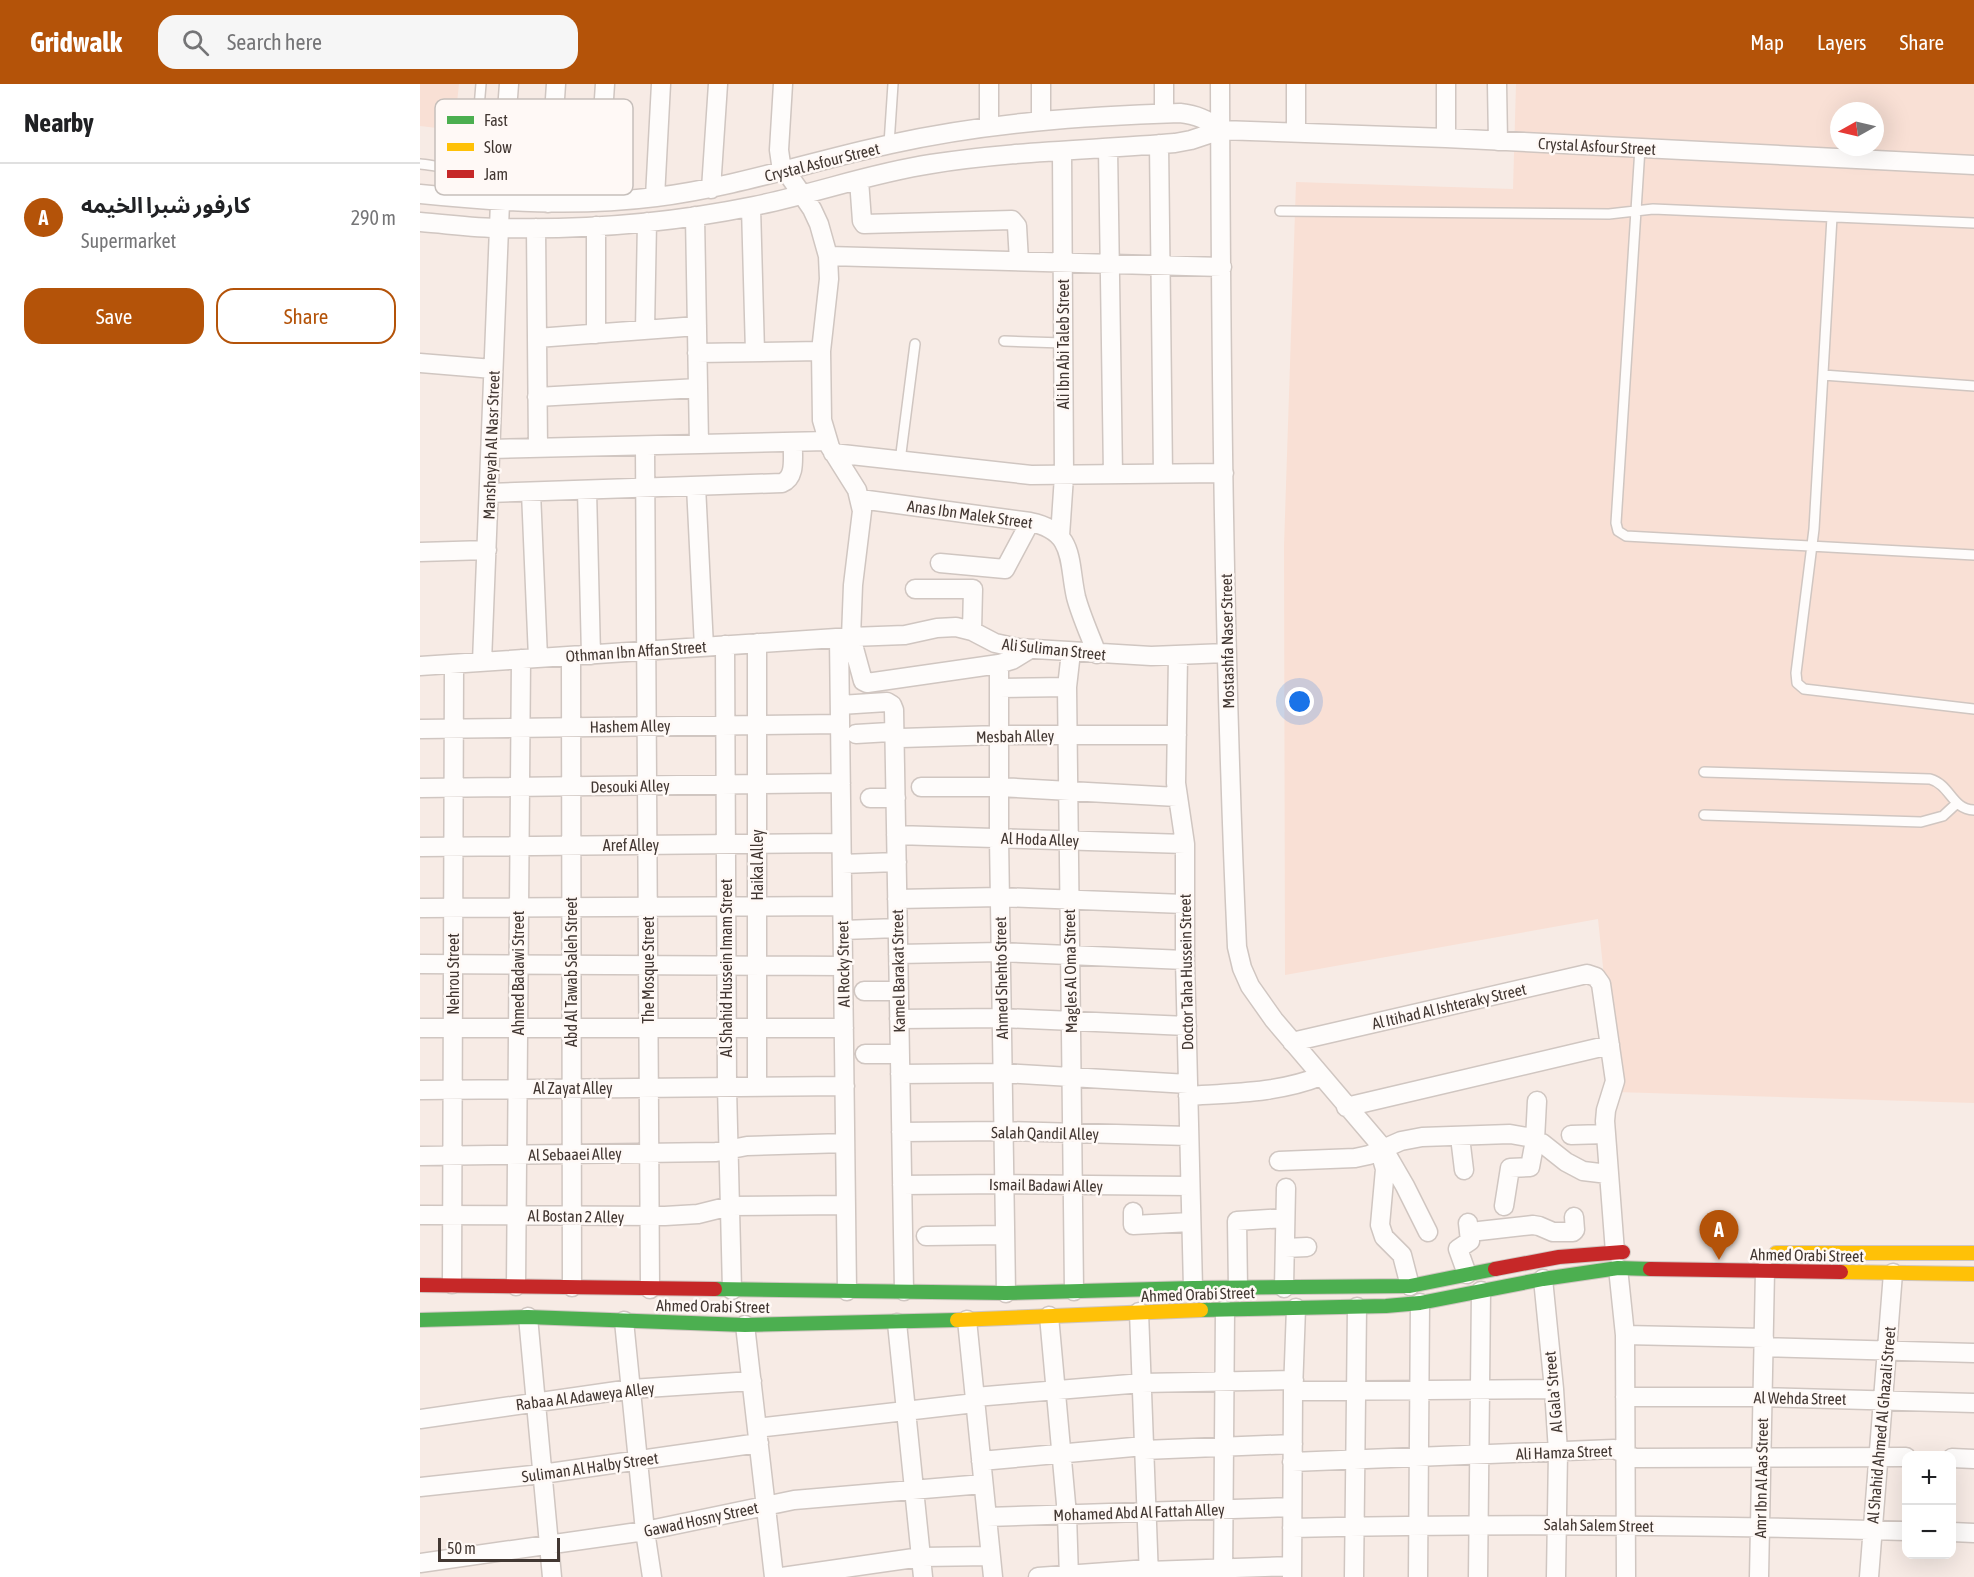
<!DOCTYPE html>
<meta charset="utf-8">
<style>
:root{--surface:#fff;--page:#f6f6f6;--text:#202124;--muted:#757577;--line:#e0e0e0;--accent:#b45309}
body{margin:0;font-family:"Asap Condensed","Noto Sans Arabic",sans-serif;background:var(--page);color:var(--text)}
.controls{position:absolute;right:18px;bottom:18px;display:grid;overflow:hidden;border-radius:12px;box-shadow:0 6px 24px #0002}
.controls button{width:54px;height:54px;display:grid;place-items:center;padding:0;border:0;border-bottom:2px solid var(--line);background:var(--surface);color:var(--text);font:30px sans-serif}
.compass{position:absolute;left:1410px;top:18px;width:54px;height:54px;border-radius:50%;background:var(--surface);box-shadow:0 6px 24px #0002;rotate:262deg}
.scale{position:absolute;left:18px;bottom:15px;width:122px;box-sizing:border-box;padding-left:6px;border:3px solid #423732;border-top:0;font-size:16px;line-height:21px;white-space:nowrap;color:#423732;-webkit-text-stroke:4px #fff9f6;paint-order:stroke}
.you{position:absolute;left:880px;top:618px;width:21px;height:21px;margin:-15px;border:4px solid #fff;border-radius:50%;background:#1a73e8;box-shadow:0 0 0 9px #1a73e833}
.badge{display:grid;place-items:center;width:39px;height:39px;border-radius:50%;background:var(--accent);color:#fff;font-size:20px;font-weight:700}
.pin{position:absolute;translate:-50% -50px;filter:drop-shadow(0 2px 3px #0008)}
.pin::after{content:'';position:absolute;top:32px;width:21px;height:18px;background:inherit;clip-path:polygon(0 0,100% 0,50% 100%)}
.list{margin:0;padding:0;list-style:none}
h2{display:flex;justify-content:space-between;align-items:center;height:78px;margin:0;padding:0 24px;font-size:26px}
h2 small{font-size:20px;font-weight:400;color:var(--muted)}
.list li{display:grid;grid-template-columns:39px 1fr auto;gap:18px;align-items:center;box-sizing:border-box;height:108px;padding:0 24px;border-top:2px solid var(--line)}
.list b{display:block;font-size:22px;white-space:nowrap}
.list p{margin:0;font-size:20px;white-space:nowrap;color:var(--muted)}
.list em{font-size:20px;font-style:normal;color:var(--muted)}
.actions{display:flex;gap:12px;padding:18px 24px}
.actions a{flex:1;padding:14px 0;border:2px solid var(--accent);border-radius:18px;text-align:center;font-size:21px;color:var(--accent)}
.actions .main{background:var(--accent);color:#fff}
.icon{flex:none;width:33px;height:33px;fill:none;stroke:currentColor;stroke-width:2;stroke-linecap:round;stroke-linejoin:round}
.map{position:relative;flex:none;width:1554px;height:1493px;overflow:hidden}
header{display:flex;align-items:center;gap:36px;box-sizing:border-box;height:84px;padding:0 30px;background:var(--accent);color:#fff}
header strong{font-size:28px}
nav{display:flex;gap:33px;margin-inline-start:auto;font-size:21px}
.search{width:420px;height:54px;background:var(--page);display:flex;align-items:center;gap:15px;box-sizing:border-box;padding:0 21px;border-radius:18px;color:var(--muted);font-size:22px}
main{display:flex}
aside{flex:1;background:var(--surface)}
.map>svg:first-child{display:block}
</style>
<header>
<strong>Gridwalk</strong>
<div class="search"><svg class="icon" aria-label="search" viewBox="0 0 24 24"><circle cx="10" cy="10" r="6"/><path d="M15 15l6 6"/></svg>Search here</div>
<nav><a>Map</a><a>Layers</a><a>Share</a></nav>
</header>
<main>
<aside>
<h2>Nearby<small></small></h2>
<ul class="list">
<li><span class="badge">A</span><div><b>كارفور شبرا الخيمه</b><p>Supermarket</p></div><em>290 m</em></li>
</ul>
<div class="actions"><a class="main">Save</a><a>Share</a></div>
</aside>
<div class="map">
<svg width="1554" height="1493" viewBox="0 0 1554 1493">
<rect width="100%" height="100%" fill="#f7ebe5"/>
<path fill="#f9e0d5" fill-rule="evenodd" d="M0 0H39L34 46 0 42Z
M1096 0H1554V1019L1196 1008 1178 835 865 891 864 462 876 98 1093 105ZM1419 27H1455V63H1419Z"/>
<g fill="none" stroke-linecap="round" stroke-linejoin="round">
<defs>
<path id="lane" d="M469 60 473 0
M1220 64 1196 439 1198 447 1206 452 1554 471
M0 80C17 81 48 92 55 71L61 0
M860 127 1189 130 1233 125 1554 139
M1412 133 1394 445 1376 589 1377 599 1384 605 1554 625
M584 257 643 259
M1403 291 1554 302
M480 377 495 260
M1284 688 1510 695C1531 701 1531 725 1554 726
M1284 731 1501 738 1523 732 1536 720"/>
<path id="street" d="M363 0 359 66 361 80 392 125 399 140 408 172 409 195 401 267 402 336 410 363 437 406 442 427 433 501 431 553 443 597 447 599 579 580 592 576 610 565
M569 0V43
M621 0V37
M744 0V29
M800 0C801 288 804 576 817 863L822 884 830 902 854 936 963 1064 985 1102 1008 1148
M876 0V49
M1026 0V54
M1077 0 1078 57
M739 60 743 390
M688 64 693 390
M439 96 442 137 444 140 592 136 597 142 599 177
M291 105 298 0
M0 110C79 118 157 123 236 113 316 103 392 77 471 60 565 39 663 32 760 29 776 31 787 35 801 46
M235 113 241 0
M177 118 185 0
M128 119 136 0
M331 123 335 268
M275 132 279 360
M0 138C27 140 54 144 81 144 166 146 251 139 334 122 394 110 451 89 511 80 592 67 674 66 755 59L771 56 801 46 1026 54 1554 81
M176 142V250
M116 144 118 364
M408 172 802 183
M225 246 227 138
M117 254 277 242
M277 269 401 267
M0 279 73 285
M117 313 278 304
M225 362 230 1205
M71 365 407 357
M413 369 611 391 804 389
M276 402 284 563
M167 406 171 571
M111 408 118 574
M69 409 362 399C377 393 372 372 373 358
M440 415 610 438C656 447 648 478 656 513 661 532 670 551 677 570
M640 452 644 392 642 67
M0 468 67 466
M520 479 585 485 610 438
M495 505H553L552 547
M419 554 427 1207
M305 561 307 1003 312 1206
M651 568 647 603 654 1207
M151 572 152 1203
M758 572 756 699 765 760V876L773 1204
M62 578 80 118 89 0
M579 580V754L586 1209
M0 582 431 553 485 551 517 544 536 543 552 547 575 559 598 564 731 572 806 569
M579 604 647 603
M420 621 467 618 472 621 474 626 484 1207
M0 645 420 640
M436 650 470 648 481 654 579 651H757
M501 703H579L757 713
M0 704 421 699
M450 714H476
M476 751 765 760
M0 763 421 759
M422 780 477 778
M477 815 580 813 764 820
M0 824 422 822
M423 846 478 844
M478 870 581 868 765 876
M0 880 423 882
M444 907H479
M479 935 582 934 767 942
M0 944H424
M872 958 1167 890 1176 893 1181 900 1195 997 1186 1026 1185 1037 1195 1168
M445 970H480
M480 990 583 989 768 1000
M337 1003V559
M0 1006 425 1002
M768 1012C813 1009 859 1009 901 992
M926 1023 1190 961
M481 1048 583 1047 769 1052
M1151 1051 1186 1050
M1040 1053 1044 1086
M961 1071 965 1085 960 1141 964 1153 982 1171 990 1202
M0 1072 296 1068 327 1062 425 1059
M859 1077 935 1074 949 1071 981 1057 1002 1053 1090 1050 1107 1053 1122 1059 1146 1078 1163 1087 1188 1090
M482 1101 584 1100 770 1102
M1084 1122 1090 1084 1110 1083 1115 1056 1117 1017
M713 1128V1141L771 1138
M0 1131 245 1132 278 1130 310 1122 426 1121
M1059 1147 1113 1141 1119 1142 1133 1148H1153L1155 1146 1154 1133
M506 1152 585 1151
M865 1164 887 1163
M1198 1184 1205 1251 1206 1493
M1047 1190 1038 1165 1050 1157 1048 1139
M1123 1195 1134 1305 1138 1368 1136 1493
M32 1200 34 580
M96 1202 101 575
M818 1204 817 1137 865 1134
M864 1204 866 1104
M719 1228 729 1493
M629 1232 647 1431 649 1493
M108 1233 132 1493
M547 1236 573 1493
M204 1237 225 1447 232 1493
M477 1239 503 1493
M325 1241 354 1493
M1205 1251 1344 1254
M1344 1263 1554 1269
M873 1307 1134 1305
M555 1313 722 1299 874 1296
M1205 1313H1343L1554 1319
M0 1335 211 1305 332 1297
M337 1344 555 1319
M724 1366 873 1360
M1532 1374 1554 1375
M561 1377 724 1362
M872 1378 1194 1365 1215 1374 1486 1373
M0 1403 122 1390 339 1359
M567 1433 872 1423
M872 1444C1077 1439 1282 1441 1486 1447
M1532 1448 1554 1449
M0 1479 225 1447 374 1416 563 1400
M728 1487 872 1482
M362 1493 501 1473 570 1472
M618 1493 728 1485
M803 1493 805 1226
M872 1493 873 1307 876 1224
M934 1493 937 1223
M998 1493 1000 1219
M1058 1493 1061 1207
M1339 1493 1345 1186
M1449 1493 1473 1189"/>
<path id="fast" d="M295 1205 586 1209 773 1204 990 1202 1075 1185
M781 1226 966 1222 1000 1219 1123 1195 1198 1184 1230 1185
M0 1236 108 1233 325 1241 537 1236"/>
<path id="slow" d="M1356 1169H1554
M1421 1188 1554 1190
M537 1236 781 1226"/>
<path id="jam" d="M1075 1185 1139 1173 1203 1168
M1230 1185 1421 1188
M0 1201 295 1205"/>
</defs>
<use href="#lane" stroke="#d0c6c1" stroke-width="12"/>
<use href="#street" stroke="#d0c6c1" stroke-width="21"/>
<use href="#fast" stroke="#d0c6c1" stroke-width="16"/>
<use href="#slow" stroke="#d0c6c1" stroke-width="16"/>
<use href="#jam" stroke="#d0c6c1" stroke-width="16"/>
<use href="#lane" stroke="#fefcfb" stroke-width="9"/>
<use href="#street" stroke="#fefcfb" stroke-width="18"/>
<use href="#fast" stroke="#4caf50" stroke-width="14"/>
<use href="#slow" stroke="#ffc107" stroke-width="14"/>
<use href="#jam" stroke="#c62828" stroke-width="14"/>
</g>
<g text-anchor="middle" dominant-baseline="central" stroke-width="5" stroke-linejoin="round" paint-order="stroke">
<g font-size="16" fill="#423732" stroke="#fff9f6">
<text transform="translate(1177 62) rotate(3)">Crystal Asfour Street</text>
<text transform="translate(402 78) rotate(-14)">Crystal Asfour Street</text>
<text transform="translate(643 260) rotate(-90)">Ali Ibn Abi Taleb Street</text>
<text transform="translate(71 361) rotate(-88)">Mansheyah Al Nasr Street</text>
<text transform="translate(550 430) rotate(8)">Anas Ibn Malek Street</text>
<text transform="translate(807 557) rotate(-91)">Mostashfa Naser Street</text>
<text transform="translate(634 565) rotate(6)">Ali Suliman Street</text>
<text transform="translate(216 567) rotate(-4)">Othman Ibn Affan Street</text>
<text transform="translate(210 642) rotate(-1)">Hashem Alley</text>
<text transform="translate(595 652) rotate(-1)">Mesbah Alley</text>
<text transform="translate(210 702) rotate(-1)">Desouki Alley</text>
<text transform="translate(620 755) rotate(2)">Al Hoda Alley</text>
<text x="211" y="761">Aref Alley</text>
<text transform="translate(337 781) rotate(-90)">Haikal Alley</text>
<text transform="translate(423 880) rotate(-91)">Al Rocky Street</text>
<text transform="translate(306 884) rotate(-90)">Al Shahid Hussein Imam Street</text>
<text transform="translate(228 886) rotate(-90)">The Mosque Street</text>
<text transform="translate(478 887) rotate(-91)">Kamel Barakat Street</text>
<text transform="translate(650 887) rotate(-91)">Magles Al Oma Street</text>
<text transform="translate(151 888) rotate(-90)">Abd Al Tawab Saleh Street</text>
<text transform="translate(766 888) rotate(-91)">Doctor Taha Hussein Street</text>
<text transform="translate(98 889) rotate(-90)">Ahmed Badawi Street</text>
<text transform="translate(33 890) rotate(-90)">Nehrou Street</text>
<text transform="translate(581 894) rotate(-91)">Ahmed Shehto Street</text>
<text transform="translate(1029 922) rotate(-13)">Al Itihad Al Ishteraky Street</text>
<text x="153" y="1004">Al Zayat Alley</text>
<text transform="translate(625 1049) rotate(1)">Salah Qandil Alley</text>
<text transform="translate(155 1070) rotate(-1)">Al Sebaaei Alley</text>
<text transform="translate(626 1101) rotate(1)">Ismail Badawi Alley</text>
<text transform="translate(156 1132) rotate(1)">Al Bostan 2 Alley</text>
<text transform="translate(1387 1171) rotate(1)">Ahmed Orabi Street</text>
<text transform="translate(778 1210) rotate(-2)">Ahmed Orabi Street</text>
<text transform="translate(293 1222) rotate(1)">Ahmed Orabi Street</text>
<text transform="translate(1133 1308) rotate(-95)">Al Gala' Street</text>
<text transform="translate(165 1312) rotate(-7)">Rabaa Al Adaweya Alley</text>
<text transform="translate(1380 1314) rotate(1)">Al Wehda Street</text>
<text transform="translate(1461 1341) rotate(-85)">Al Shahid Ahmed Al Ghazali Street</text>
<text transform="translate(1144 1368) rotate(-2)">Ali Hamza Street</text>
<text transform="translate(170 1383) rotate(-8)">Suliman Al Halby Street</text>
<text transform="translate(1341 1394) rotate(-89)">Amr Ibn Al Aas Street</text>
<text transform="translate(719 1428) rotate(-2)">Mohamed Abd Al Fattah Alley</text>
<text transform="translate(281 1435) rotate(-12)">Gawad Hosny Street</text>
<text transform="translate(1179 1441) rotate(1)">Salah Salem Street</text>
</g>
</g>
<rect x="15" y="15" width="198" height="96" rx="9" fill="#fff9f6" stroke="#c6bfbb" stroke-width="1.5"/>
<rect x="27" y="32" width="27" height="8" fill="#4caf50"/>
<rect x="27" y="59" width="27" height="8" fill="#ffc107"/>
<rect x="27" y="86" width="27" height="8" fill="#c62828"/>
<g font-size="16" fill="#423732">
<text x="64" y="42">Fast</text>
<text x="64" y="69">Slow</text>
<text x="64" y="96">Jam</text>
</g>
</svg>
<div class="controls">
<button>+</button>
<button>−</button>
</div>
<svg class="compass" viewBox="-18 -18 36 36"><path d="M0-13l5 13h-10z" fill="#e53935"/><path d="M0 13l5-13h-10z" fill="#757577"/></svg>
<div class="scale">50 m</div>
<div class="you"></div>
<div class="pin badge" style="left:1299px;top:1176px">A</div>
</div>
</main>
